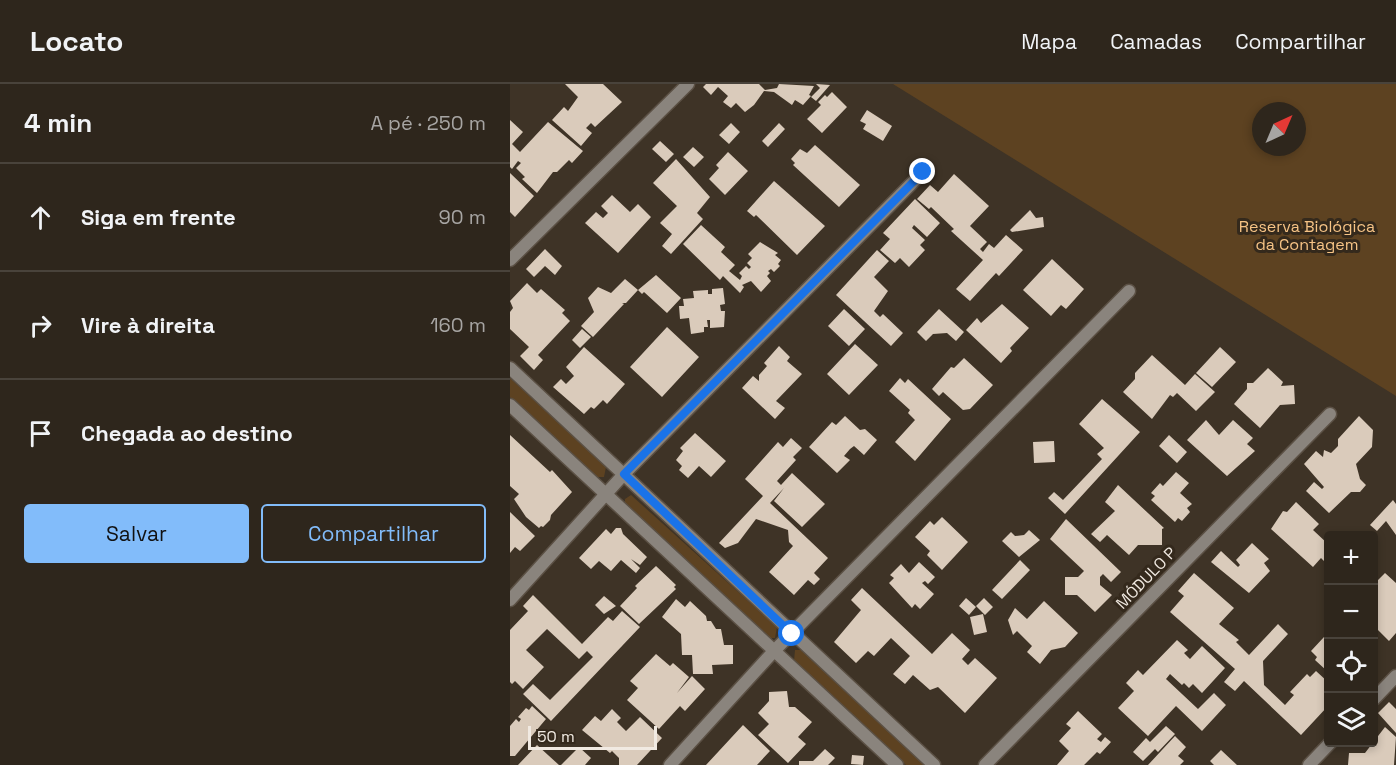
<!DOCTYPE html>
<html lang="pt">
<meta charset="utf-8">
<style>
:root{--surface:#2e261c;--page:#3a3229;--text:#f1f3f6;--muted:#a7a5a3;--line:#49433b;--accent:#82bcfa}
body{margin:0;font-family:"Space Grotesk",sans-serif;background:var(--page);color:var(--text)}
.controls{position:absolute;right:18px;bottom:18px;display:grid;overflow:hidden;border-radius:6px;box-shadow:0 3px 9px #0003}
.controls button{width:54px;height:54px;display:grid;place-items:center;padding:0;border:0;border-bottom:2px solid var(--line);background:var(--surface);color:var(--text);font:30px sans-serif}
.compass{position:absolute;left:742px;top:18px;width:54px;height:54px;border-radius:50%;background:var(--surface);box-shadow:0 3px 9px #0003;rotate:44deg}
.scale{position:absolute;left:18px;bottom:15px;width:129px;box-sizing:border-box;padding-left:6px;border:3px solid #f1eae2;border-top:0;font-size:16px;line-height:21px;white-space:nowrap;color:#f1eae2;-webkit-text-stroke:4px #34291c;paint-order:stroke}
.stop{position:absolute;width:18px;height:18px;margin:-14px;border:4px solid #1a73e8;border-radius:50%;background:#fff}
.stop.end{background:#1a73e8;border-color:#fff;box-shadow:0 2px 6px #0008}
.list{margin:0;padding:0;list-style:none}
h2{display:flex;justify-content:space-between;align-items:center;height:78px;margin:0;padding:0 24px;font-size:26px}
h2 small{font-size:20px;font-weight:400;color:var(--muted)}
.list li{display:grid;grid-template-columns:39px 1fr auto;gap:18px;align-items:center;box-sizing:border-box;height:108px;padding:0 24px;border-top:2px solid var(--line)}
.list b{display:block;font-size:22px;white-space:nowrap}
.list em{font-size:20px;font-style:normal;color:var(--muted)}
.actions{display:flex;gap:12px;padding:18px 24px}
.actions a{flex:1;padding:14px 0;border:2px solid var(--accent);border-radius:6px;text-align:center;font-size:21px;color:var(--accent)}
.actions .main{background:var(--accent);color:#111}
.icon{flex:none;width:33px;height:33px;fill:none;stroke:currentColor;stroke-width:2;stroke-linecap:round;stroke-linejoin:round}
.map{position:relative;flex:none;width:886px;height:681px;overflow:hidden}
header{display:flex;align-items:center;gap:36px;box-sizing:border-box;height:84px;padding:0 30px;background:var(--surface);border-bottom:2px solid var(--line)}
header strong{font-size:28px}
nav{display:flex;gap:33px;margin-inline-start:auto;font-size:21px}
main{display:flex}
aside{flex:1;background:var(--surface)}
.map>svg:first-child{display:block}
</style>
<header>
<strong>Locato</strong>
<nav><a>Mapa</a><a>Camadas</a><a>Compartilhar</a></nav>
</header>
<main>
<aside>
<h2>4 min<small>A pé · 250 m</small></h2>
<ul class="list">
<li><svg class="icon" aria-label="ahead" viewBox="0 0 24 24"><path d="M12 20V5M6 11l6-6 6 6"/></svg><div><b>Siga em frente</b></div><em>90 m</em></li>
<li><svg class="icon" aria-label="right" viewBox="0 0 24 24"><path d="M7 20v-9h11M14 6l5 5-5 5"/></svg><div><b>Vire à direita</b></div><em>160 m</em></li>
<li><svg class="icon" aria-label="arrive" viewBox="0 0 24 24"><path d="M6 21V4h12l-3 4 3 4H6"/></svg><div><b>Chegada ao destino</b></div></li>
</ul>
<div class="actions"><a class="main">Salvar</a><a>Compartilhar</a></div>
</aside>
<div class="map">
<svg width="886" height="681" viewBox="0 0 886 681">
<rect width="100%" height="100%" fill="#3e3326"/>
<path fill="#5d4221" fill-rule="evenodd" d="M383 0H886V312ZM751 27H787V63H751Z
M0 294 96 383 94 393H87L0 313Z
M121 411 267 543 265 554H258L115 422V415Z
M285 566H293L417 681H396L284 577Z"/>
<path fill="#dacbbb" d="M55 0H93L112 18 85 43 81 39 76 44 82 49 71 62 42 36 54 23 58 27 68 13Z
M196 0H249L255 6 267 4 269 0 304 2 299 11 301 12 293 21 285 16 282 21 264 8 254 7 244 21 235 28 226 19 221 24 213 18 218 12 208 3 201 11 193 3Z
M306 0 320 1 306 17 301 13 310 4Z
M322 8 337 23 312 49 297 35 311 21 308 18 315 11 317 13Z
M357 26 382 42 373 57 353 45 356 40 350 37Z
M0 36 13 48 2 60 10 68 38 38 73 67 62 79 59 76 47 88H43L27 109 12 95 15 93 6 84 11 79 8 77 2 85 0 83Z
M221 39 230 48 219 60 209 51Z
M269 39 275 45 258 63 252 57Z
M150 57 164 70 156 78 142 65Z
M305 61 350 101 329 123 283 81 285 79 281 75 290 65 297 69Z
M183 63 194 73 184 83 173 73Z
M218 68 238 87 215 111 199 95 209 84 206 81Z
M166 75 200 113 187 129 193 135 161 170 152 162 162 150 150 139 167 122 143 99Z
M0 89 24 112 5 133 0 128Z
M444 90 479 122 460 142 477 158 470 165 473 168 479 160 484 164 496 151 513 166 489 192 486 189 460 217 446 205 473 176 441 147 444 145 421 123 419 125 407 115 420 101 428 108Z
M264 97 315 142 287 171 246 131 244 133 237 127Z
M102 111 120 128 128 120 141 133 108 169 75 139 86 128 93 134 98 129 91 122Z
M405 115 430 139 417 153 404 141 402 144 415 156 410 161 415 166 399 183 390 174 385 179 370 166 380 155 373 149Z
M520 126 526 134 533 133 534 143 502 148 500 146Z
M191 141 215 163 211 168 225 181 219 187 230 196 232 192 229 189 236 182 239 185 241 183 237 179 242 174 238 170 250 158 268 169 265 171 271 176 268 180 270 182 264 188 261 185 258 187 260 189 257 192 261 197 251 208 241 197 232 201 234 203 230 209 213 192 210 196 173 160Z
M35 165 52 182 45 191 35 182 24 193 16 185Z
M367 166 379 177 364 193 378 207 364 227 370 233 373 230 393 249 381 262 326 211Z
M542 175 574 205 556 225 551 221 541 232 513 206Z
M146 191 171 214 157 229 134 208 132 210 128 206Z
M115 195 128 206 116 219H112L114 220 83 253 71 242 84 228 78 214 88 203 101 209Z
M17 199 27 209 31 205 55 226 52 229 60 237 28 271 33 276 24 286 10 272 19 263 0 245V228L3 224 0 217Z
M213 204 215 220 210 221 211 227H215L214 243 200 244V236H197L198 243H194V248L181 250 179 234 170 235 169 222H174L173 215 184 214 183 207 198 206V210H202V205Z
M492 220 519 244 500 264 502 267 491 279 456 246 467 234 471 239Z
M334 225 355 245 339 262 318 242Z
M429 225 454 248 446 257 437 249 423 250 416 257 407 248Z
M157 243 189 273 152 313 120 283Z
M72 245 81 253 70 264 62 256Z
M345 260 368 281 339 311 317 290Z
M269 262 280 273 277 277 292 290 266 317 275 324 265 335 232 304 243 292 249 297V291L257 282 254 279Z
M74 263 115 300 97 320 93 316 84 325 81 323 74 330 43 303 51 295 56 300 64 292 56 283Z
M710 263 726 278 702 303 686 289Z
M642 271 675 301 685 290 705 308 686 327 667 309 663 313 660 311 642 335 613 308 625 295V289Z
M454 274 483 301 460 325 453 326 433 308 429 312 422 305 441 283 444 284Z
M758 284 773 298 771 302 784 301 785 320 770 321 750 344 724 320 737 305V299H743Z
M390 294 395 299 398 295 441 335 405 377 385 358 405 336 398 329 400 326 379 307Z
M592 315 630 348 555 430 538 414 544 408 553 416 592 375 587 370 594 364 569 340Z
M335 332 350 346 355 345 367 356 354 371 344 362 340 365 334 372 340 376 327 389 299 363 322 338 326 341Z
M849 332 863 346 862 363 846 380 850 395 856 401 850 408H841L819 429 796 407 804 398 812 405 814 403 794 380 806 367 813 373 814 366 821 369 828 362V355Z
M696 336 709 351 723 336 743 354 737 360 745 367 717 392 677 356Z
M185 349 216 377 201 393 189 382 178 394 169 386 172 382 166 376 173 367 170 364Z
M0 351 40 388 42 386 62 408 41 431 40 436 33 443 31 442 29 444 16 433 4 415 9 410 0 402Z
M659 351 677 368 667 379 649 362Z
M281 354 292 364 283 373 286 376 267 397 271 401 282 389 315 420 292 443 264 417 274 404 260 419 318 474 304 489 310 495 304 501 298 496 284 511 259 488 283 462 279 458 278 446 246 435 228 459 215 464 209 459 253 412 235 395 268 358 273 363Z
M544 357 545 378 524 379 523 358Z
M666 388 679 399 670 409 682 420 677 424 680 428 672 437 668 434 665 438 641 416 645 412 641 409 650 399 653 402Z
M608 401 654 444 652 445V461H628L619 471 597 451 590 458 581 450 605 427 595 418Z
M883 416 886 420V451L876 437 867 447 860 441Z
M786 418 809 440 803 446 818 460V481L811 474 803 483 761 445 773 427 777 428Z
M0 428 25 452 10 467 5 463 0 469Z
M432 433 458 458 432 486 417 471 420 467 405 453 420 437 424 441Z
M556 435 611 488 601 498 593 490 590 493V501L602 511 585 528 567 511H555V493H568L574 487 540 455Z
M106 444H111L113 450 137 473 130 481 121 475 130 484 126 489 111 476 101 487 89 477 81 485 69 474 96 445 101 450Z
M519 446 530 456 509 473 492 457 501 448 505 452 514 451Z
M742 459 759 475 754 479 760 487 739 509 701 478 711 467 728 483 730 481 726 476Z
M510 476 520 486 492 515 482 506Z
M409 478 425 493 418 500 415 497 412 499 424 510 410 525 405 520 402 524 379 499 384 494 380 491 391 480 399 489Z
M146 482 166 501 164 503 166 505 129 540 110 522 127 504 125 502Z
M684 489 724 524 709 540 729 556 726 558 739 571 768 540 778 550 753 577 754 601 775 621 784 611 780 608 797 590 800 593 806 587 818 598V622L791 651 734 597 725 607 714 598 725 585 660 528 674 512 668 507Z
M875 489 886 499V549L879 557 864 542V536L867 532H864V500Z
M352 504 422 570 442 549 460 566 452 575 458 581 465 574 487 594 455 629 428 603 420 606 403 591 395 600 383 590 400 572 381 554 364 572 358 567 346 579 324 558 351 526 341 516Z
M23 511 72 560 98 533 103 537 112 527 130 543 41 637 13 610 23 600 40 616 83 573 77 567 69 575 37 545 16 566 34 583 13 605 5 597 2 600 0 598V546L18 527 13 522Z
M94 512 106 522 94 530 85 521Z
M456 514 466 523 459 531 449 522Z
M474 514 483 523 475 531 466 522Z
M166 515 175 523 180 517 196 532 197 537H201L206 545H211L214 561H223V580L202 581 203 590H183L182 571H172L171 550 152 533Z
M534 517 568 549 555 563 541 566 530 580 517 568 522 562 507 547 503 551 498 536 505 524 517 535Z
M473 530 477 548 464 551 460 533Z
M814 553 818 557 817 587 805 576 807 573 801 567Z
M667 556 678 566 674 569 680 575 692 562 715 584 692 609 683 600 679 604 674 599 672 601 660 590 656 595 688 625 704 609 716 621 692 647 666 622 638 652 608 624 624 607 616 599 628 586 633 591Z
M146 570 160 582 163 579 179 593 167 609 182 592 195 605 175 627 170 622 149 645 117 616 128 604 120 597Z
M277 607 279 623H285L302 638 288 653 296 660 278 679 248 651 259 640 248 629 259 617V608Z
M879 618 886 625V649L868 629Z
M22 622 36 635 5 672H0V642L6 635 9 638 11 635 8 633 16 624 19 626Z
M102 625 111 634 107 638 116 647 130 633 152 654 127 681H109V674L102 667 100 669 72 646 85 632 91 637Z
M568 627 592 650 587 655 591 658 595 653 601 658 590 670 587 668 574 681H547L559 667 549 657 561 644 556 640Z
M233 641 260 667 247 681H196Z
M656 642 665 650 648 668 645 665 633 677 623 668 636 654 640 658Z
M875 643 886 653 884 681H838L839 669H855Z
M665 652 676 663 668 672 674 677 670 681H638Z
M27 661 49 681H8Z
M69 663 81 674 75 681H51Z
M315 665 325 674 318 681H289V677H303Z
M711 666 727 681H704L700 677Z
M342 671 354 672 353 681 341 680Z"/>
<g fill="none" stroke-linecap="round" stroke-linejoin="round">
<defs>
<path id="street" d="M0 176 178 0
M0 284 424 681
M0 321 387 681
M0 516 114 390 413 88
M864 615 886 592
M160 681 264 567 619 207
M475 681 820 330
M799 681 821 658"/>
</defs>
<use href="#street" stroke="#5b5044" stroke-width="15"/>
<use href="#street" stroke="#8a847d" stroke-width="12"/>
</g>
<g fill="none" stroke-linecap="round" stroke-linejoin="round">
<path stroke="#1a73e8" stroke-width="8" d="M282 550 114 390 413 88"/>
</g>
<g text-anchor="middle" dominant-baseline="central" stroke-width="6" stroke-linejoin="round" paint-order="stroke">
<g font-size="16" fill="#f6c385" stroke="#34291c">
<text x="797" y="142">Reserva Biológica<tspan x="797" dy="18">da Contagem</tspan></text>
</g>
<g font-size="16" fill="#f1eae2" stroke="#34291c">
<text transform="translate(636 494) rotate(-46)">MÓDULO P</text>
</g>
</g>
</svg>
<div class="controls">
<button>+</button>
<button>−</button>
<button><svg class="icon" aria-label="locate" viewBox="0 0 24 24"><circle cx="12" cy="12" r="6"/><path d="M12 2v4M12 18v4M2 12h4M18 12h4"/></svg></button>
<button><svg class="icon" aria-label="layers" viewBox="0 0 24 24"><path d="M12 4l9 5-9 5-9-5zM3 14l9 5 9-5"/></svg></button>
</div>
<svg class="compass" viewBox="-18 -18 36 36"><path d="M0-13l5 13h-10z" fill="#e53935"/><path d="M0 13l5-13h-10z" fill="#a7a5a3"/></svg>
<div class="scale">50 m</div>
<div class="stop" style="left:282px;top:550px"></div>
<div class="stop end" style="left:413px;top:88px"></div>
</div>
</main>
